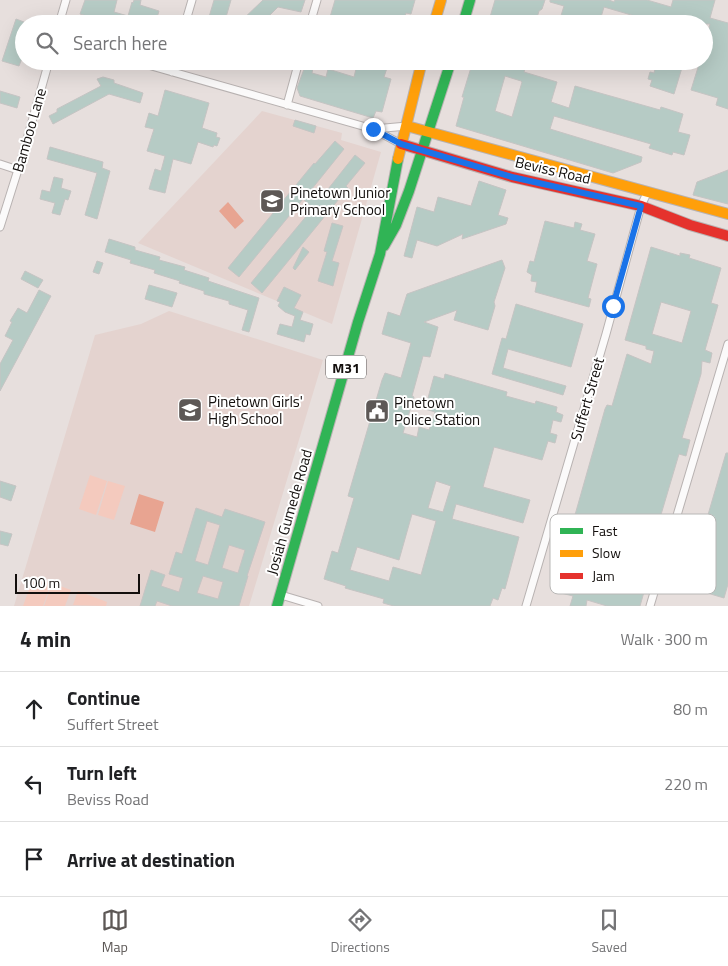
<!DOCTYPE html>
<meta charset="utf-8">
<style>
:root{--surface:#fff;--page:#f6f6f6;--text:#202124;--muted:#757577;--line:#e0e0e0;--accent:#5d5856}
body{margin:0;font-family:"Titillium Web",sans-serif;background:var(--page);color:var(--text)}
.scale{position:absolute;left:15px;bottom:12px;width:125px;box-sizing:border-box;padding-left:5px;border:2px solid #130f0d;border-top:0;font-size:14px;line-height:18px;white-space:nowrap;color:#130f0d;-webkit-text-stroke:4px #fff;paint-order:stroke}
.stop{position:absolute;width:15px;height:15px;margin:-11px;border:4px solid #1a73e8;border-radius:50%;background:#fff}
.stop.end{background:#1a73e8;border-color:#fff;box-shadow:0 1px 5px #0008}
.list{margin:0;padding:0;list-style:none}
h2{display:flex;justify-content:space-between;align-items:center;height:65px;margin:0;padding:0 20px;font-size:21px}
h2 small{font-size:16px;font-weight:400;color:var(--muted)}
.list li{display:grid;grid-template-columns:32px 1fr auto;gap:15px;align-items:center;box-sizing:border-box;height:75px;padding:0 20px;border-top:1px solid var(--line)}
.list b{display:block;font-size:19px;white-space:nowrap}
.list p{margin:0;font-size:16px;white-space:nowrap;color:var(--muted)}
.list em{font-size:16px;font-style:normal;color:var(--muted)}
.icon{flex:none;width:28px;height:28px;fill:none;stroke:currentColor;stroke-width:2;stroke-linecap:round;stroke-linejoin:round}
.map{position:relative;flex:none;width:728px;height:606px;overflow:hidden}
.search{position:absolute;background:var(--surface);box-shadow:0 5px 20px #0002;left:15px;right:15px;top:15px;height:55px;display:flex;align-items:center;gap:12px;box-sizing:border-box;padding:0 18px;border-radius:28px;color:var(--muted);font-size:19px}
.sheet{height:290px;background:var(--surface)}
nav{display:flex;justify-content:space-around;align-items:center;box-sizing:border-box;height:70px;border-top:1px solid var(--line);background:var(--surface);font-size:14px;color:var(--muted)}
nav a{display:grid;justify-items:center;gap:2px}
nav .on{color:var(--accent)}
.map>svg:first-child{display:block}
</style>
<div class="map">
<svg width="728" height="606" viewBox="0 0 728 606">
<rect width="100%" height="100%" fill="#e7dfdd"/>
<path fill="#e4d3cf" d="M262 111 342 133 341 140 381 152 332 324 138 243Z
M169 311 323 360 249 606H14L95 335 141 324Z"/>
<path fill="#f4cabe" d="M90 475 107 481 96 515 79 509Z
M108 481 125 486 114 520 98 515Z
M34 576 51 583 43 606H23Z
M52 583 71 590 65 606H44Z
M78 591 107 602 106 606 73 605Z"/>
<path fill="#e8a491" d="M228 202 244 221 235 229 219 211Z
M139 494 164 502 155 532 130 524Z"/>
<path fill="#b6cbc5" stroke="#c5c4c3" fill-rule="evenodd" d="M85 0H117L114 12 128 16 132 2 133 3 134 0H141L140 5 159 11 155 24H114L80 14Z
M214 0H231L224 24H207Z
M263 0H305L301 12 278 7 261 24H238Z
M335 0H415L411 14 406 13 403 22 400 21V24H328Z
M495 0H545L542 9 539 11 535 24H488Z
M550 0H609L614 2 615 0H647L671 7 673 0H715L710 18 728 23V109L716 105 718 98 691 90 700 61H704V45L710 24H662L604 7 599 24H565L559 22 564 6 550 2Z
M16 19 24 22V53L19 66 2 61Z
M307 61 314 63 312 73 326 77 328 69 354 77 358 61 389 62 384 77 391 79 382 112 376 111 373 118 300 96 297 88Z
M473 61H527L524 72 557 82 551 102 569 108 575 86 660 110 661 107 683 114 678 132 690 135 684 155 673 152 672 155 649 148 651 144 554 116 550 129 642 157 641 162 613 173 456 126 464 97H462ZM505 76 521 81 522 82 512 117 495 111Z
M657 61H684L674 94 650 86 652 80 648 79 650 72 654 73Z
M103 77 114 80V83L143 93 140 103 109 94 53 124 49 116 57 112V109L101 86 97 79Z
M165 90 209 103 202 128 217 133 216 137 220 138 217 146 214 145 213 147 198 142 191 164 173 159 165 193 149 189 155 169 161 171 165 156 147 151 154 129 145 127 149 113 158 116Z
M0 91 20 97 17 108 0 103Z
M295 120 316 126 314 133 293 126Z
M335 141 344 149 311 190 321 198 355 155 365 163 346 186 348 188 262 293 251 283 313 208 303 199 239 277 228 268 314 163 315 164Z
M50 147 103 162 102 168 110 171 97 219 85 215 97 173 47 159Z
M728 170V204L693 195 697 182Z
M54 177 63 179 61 188 71 191 68 200 65 199 60 215 52 213 55 203 40 199 42 190 50 192Z
M479 181 506 190 498 215 508 218 506 224 462 239 463 234 437 246 417 240 412 258 404 256 417 207 434 212 438 197 471 206Z
M545 221 574 228 575 222 582 224 580 230 595 234 587 261 597 264 588 298 591 299 589 307 535 292 537 282 531 281 532 275 527 272 530 261 534 262Z
M332 223 343 226 332 261 339 263 333 286 318 281 327 252 324 251Z
M109 239 135 247V250L160 257 159 260 185 267 184 270 209 278 208 281 259 298 249 332 242 330 248 310 229 304V301L204 294V291L179 283 180 281 154 273 155 270 130 263 131 260 105 252Z
M303 247 309 252 295 270 293 268Z
M651 247 680 256V253L690 255 689 258 721 268 711 303 718 305 705 350 712 353 710 363 702 361 701 374 682 438 690 440 686 456 679 454 652 545 645 543 640 562 646 564 639 591 644 592 640 606H607L587 600 586 606H570L573 596 561 593 571 559 562 556 568 534 575 537 580 524 573 522 605 409 607 405 612 406 627 354 651 364 654 351 646 349V346L625 340ZM661 302 691 311 682 343 652 334Z
M502 260 505 268 494 302 495 306 488 330 454 320 457 310 424 322 438 327 430 357 423 356 412 396 414 397 403 433 417 437 419 427 429 430 435 412 425 409 434 376 444 379 445 374 507 392 506 396 535 404 536 401 557 407 556 412 563 415 561 422 553 420 550 433 557 435 555 443 548 441 542 460 494 447 483 487 530 500 523 523 456 504 452 519 519 537 505 589 502 588 498 600 493 598 490 606H394L383 603 384 599 345 588 346 586 324 579 332 551 338 553 354 498 348 496 382 380 385 373 401 378 411 343 382 334 388 312 400 316 407 294ZM436 481 451 486 443 512 428 508ZM412 514 436 521 421 575 393 567 389 581 350 570 357 547 399 560Z
M97 261 103 263 99 274 93 272Z
M25 271 43 280 38 288 21 279Z
M149 285 177 293 172 307 145 299Z
M284 287 301 295 294 308 303 312 300 320 313 324 310 335 306 334 304 342 277 334 280 324 292 327 295 316 285 312 278 306 280 302 277 301Z
M39 290 51 296 0 391V364L13 340 5 336 12 322 10 321 18 308 27 313Z
M516 304 583 324 571 367 508 349 503 368 566 386 563 395 492 374 502 338 506 339Z
M726 453H728V584L724 598 687 587Z
M0 481 16 486 11 501 0 497Z
M196 508 222 517 225 509 265 522 247 576H248L239 606H172L157 601 155 606H140L151 570 165 575 161 586 179 592 183 578 169 574 176 552 182 554ZM207 521 220 525 208 565 195 561ZM229 545 245 550 238 573 222 568ZM203 576 223 582 218 599 197 593Z
M0 531 12 534 8 546 0 544Z"/>
<g fill="none" stroke-linecap="round" stroke-linejoin="round">
<defs>
<path id="street" d="M59 24 66 0
M185 24 192 0
M310 24 317 0
M134 61 373 129 401 144
M172 72 175 61
M287 105 299 61
M374 129 407 126
M0 164 18 170
M0 227 22 157 49 61
M281 595 318 606
M526 606 606 334 641 206 647 193
M650 606 728 344"/>
<path id="fast" d="M463 24 470 0
M384 246 396 225 409 191 451 61
M277 606 358 322 380 254 398 159"/>
<path id="slow" d="M434 24 441 0
M407 126 728 214
M398 159 422 61"/>
<path id="jam" d="M401 144 512 177 641 206 690 225 728 236"/>
</defs>
<use href="#street" stroke="#b8b2b1" stroke-width="9"/>
<use href="#fast" stroke="#b8b2b1" stroke-width="12"/>
<use href="#slow" stroke="#b8b2b1" stroke-width="12"/>
<use href="#jam" stroke="#b8b2b1" stroke-width="12"/>
<use href="#street" stroke="#fbfafa" stroke-width="7"/>
<use href="#fast" stroke="#30b455" stroke-width="10"/>
<use href="#slow" stroke="#ff9f0a" stroke-width="10"/>
<use href="#jam" stroke="#e5322d" stroke-width="10"/>
</g>
<g fill="none" stroke-linecap="round" stroke-linejoin="round">
<path stroke="#1a73e8" stroke-width="6" d="M373 129 401 144 512 177 641 206 613 306"/>
</g>
<defs>
<symbol id="school-square" viewBox="-11 -11 22 22"><rect x="-9" y="-9" width="18" height="18" rx="4" fill="#5d5856" stroke="#fff"/><path d="M0-5L7-2L0 1L-7-2ZM-4 1L0 2.5L4 1V4Q0 6-4 4Z" fill="#fff"/></symbol>
<symbol id="civic-square" viewBox="-11 -11 22 22"><rect x="-9" y="-9" width="18" height="18" rx="4" fill="#5d5856" stroke="#fff"/><path d="M-.6-6.5H3V-4.5H.6V-3L4-1V1h2V6H-6V1h2V-1L-.6-3ZM-1.2 2.5V6h2.4V2.5Z" fill="#fff"/></symbol>
</defs>
<g fill-rule="evenodd">
<use href="#school-square" x="258" y="187" width="28" height="28"/>
<use href="#school-square" x="176" y="396" width="28" height="28"/>
<use href="#civic-square" x="363" y="397" width="28" height="28"/>
</g>
<g text-anchor="middle" dominant-baseline="central" stroke-width="4" stroke-linejoin="round" paint-order="stroke">
<rect fill="#fff" stroke="#5a5756" stroke-width="1" x="326" y="355.5" width="40" height="23" rx="4"/>
<g font-size="14" font-weight="bold" fill="#130f0d">
<text x="346" y="367">M31</text>
</g>
<g font-size="15" fill="#130f0d" stroke="#fff">
<text transform="translate(29 130) rotate(-74)">Bamboo Lane</text>
<text transform="translate(553 170) rotate(13)">Beviss Road</text>
<text transform="translate(587 399) rotate(-74)">Suffert Street</text>
<text transform="translate(289 512) rotate(-74)">Josiah Gumede Road</text>
</g>
<g font-size="15" fill="#130f0d" stroke="#fff" text-anchor="start">
<text x="290" y="192">Pinetown Junior<tspan x="290" dy="17">Primary School</tspan></text>
<text x="208" y="401">Pinetown Girls'<tspan x="208" dy="17">High School</tspan></text>
<text x="394" y="402">Pinetown<tspan x="394" dy="17">Police Station</tspan></text>
</g>
</g>
<rect x="550" y="514" width="166" height="80" rx="8" fill="#fff" stroke="#b8b7b6" stroke-width="1"/>
<rect x="560" y="528" width="23" height="6" fill="#30b455"/>
<rect x="560" y="550" width="23" height="7" fill="#ff9f0a"/>
<rect x="560" y="573" width="23" height="6" fill="#e5322d"/>
<g font-size="14" fill="#130f0d">
<text x="592" y="536">Fast</text>
<text x="592" y="558">Slow</text>
<text x="592" y="581">Jam</text>
</g>
</svg>
<div class="scale">100 m</div>
<div class="stop" style="left:613px;top:306px"></div>
<div class="stop end" style="left:373px;top:129px"></div>
<div class="search"><svg class="icon" aria-label="search" viewBox="0 0 24 24"><circle cx="10" cy="10" r="6"/><path d="M15 15l6 6"/></svg>Search here</div>
</div>
<section class="sheet">
<h2>4 min<small>Walk · 300 m</small></h2>
<ul class="list">
<li><svg class="icon" aria-label="ahead" viewBox="0 0 24 24"><path d="M12 20V5M6 11l6-6 6 6"/></svg><div><b>Continue</b><p>Suffert Street</p></div><em>80 m</em></li>
<li><svg class="icon" aria-label="left" viewBox="0 0 24 24"><path d="M17 20v-9H6M10 6l-5 5 5 5"/></svg><div><b>Turn left</b><p>Beviss Road</p></div><em>220 m</em></li>
<li><svg class="icon" aria-label="arrive" viewBox="0 0 24 24"><path d="M6 21V4h12l-3 4 3 4H6"/></svg><div><b>Arrive at destination</b></div></li>
</ul>
</section>
<nav>
<a class="on"><svg class="icon" aria-label="map" viewBox="0 0 24 24"><path d="M3 6l6-2 6 2 6-2v14l-6 2-6-2-6 2zM9 4v14M15 6v14"/></svg>Map</a>
<a><svg class="icon" aria-label="directions" viewBox="0 0 24 24"><path d="M12 3l9 9-9 9-9-9zM9 14v-3h6M13 9l2 2-2 2"/></svg>Directions</a>
<a><svg class="icon" aria-label="saved" viewBox="0 0 24 24"><path d="M7 4h10v16l-5-4-5 4z"/></svg>Saved</a>
</nav>
